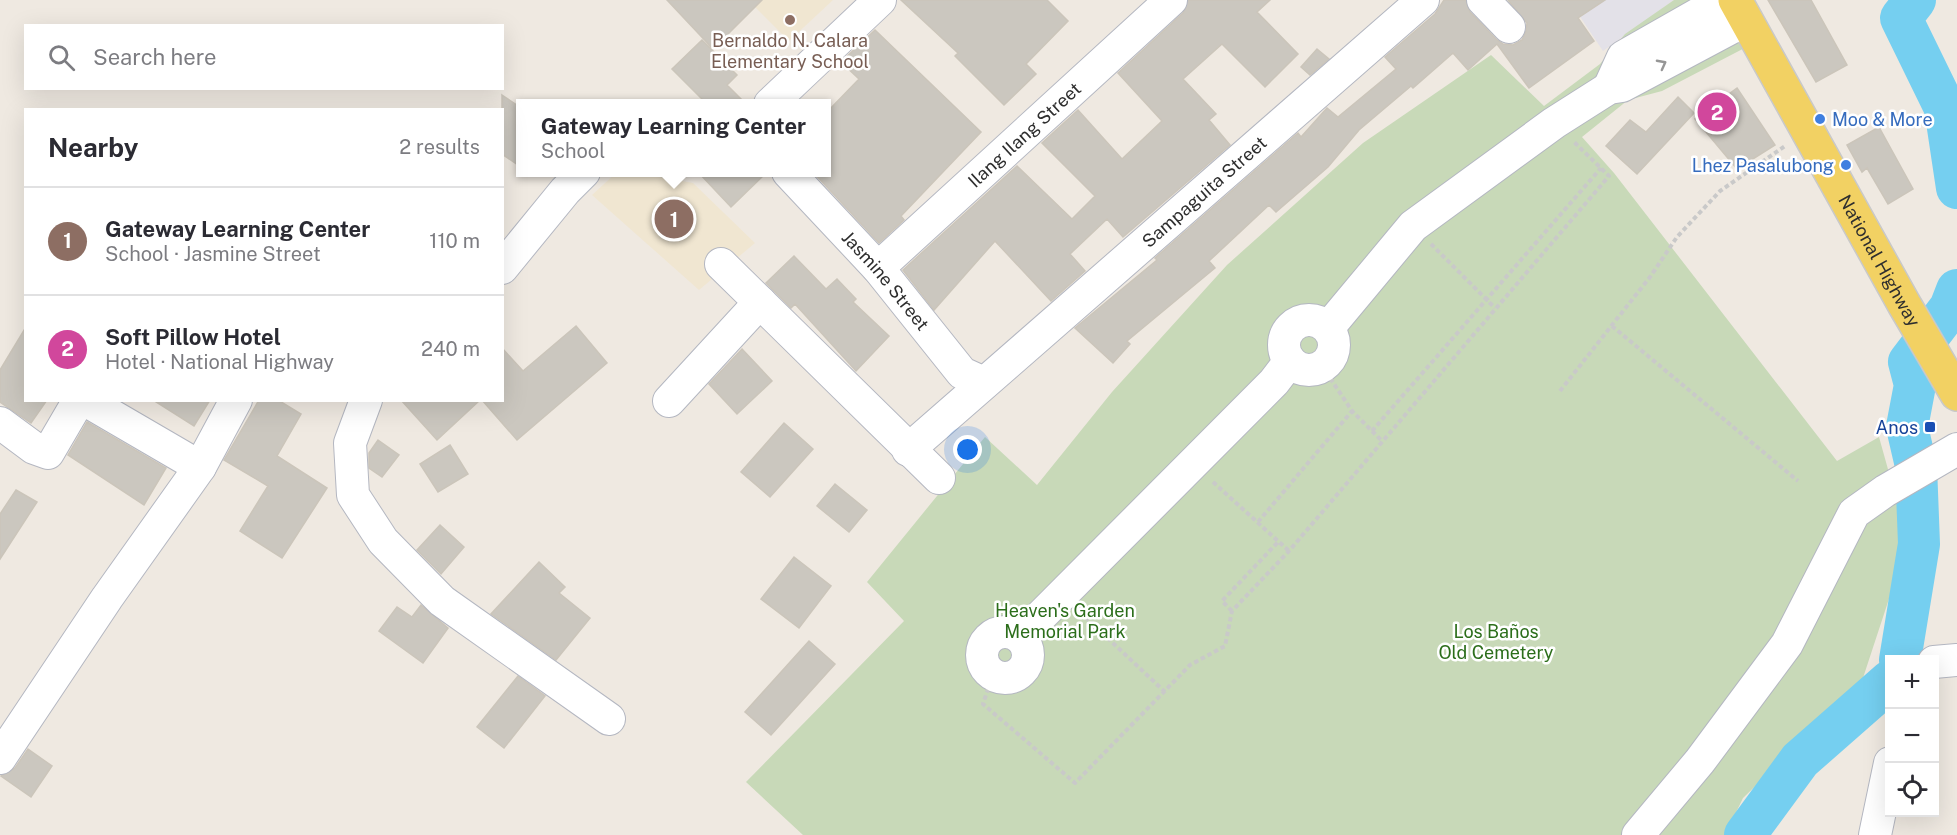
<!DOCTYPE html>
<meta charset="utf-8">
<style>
:root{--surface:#fff;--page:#f2f2f3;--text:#2b2b33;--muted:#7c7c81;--line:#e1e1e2;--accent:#1a73e8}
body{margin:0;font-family:"Public Sans",sans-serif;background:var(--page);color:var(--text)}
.controls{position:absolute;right:18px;bottom:18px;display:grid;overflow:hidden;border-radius:0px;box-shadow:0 6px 24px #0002}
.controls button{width:54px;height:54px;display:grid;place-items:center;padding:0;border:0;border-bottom:2px solid var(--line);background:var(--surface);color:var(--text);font:30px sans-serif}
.you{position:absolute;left:968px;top:450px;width:21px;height:21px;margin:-15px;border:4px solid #fff;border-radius:50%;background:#1a73e8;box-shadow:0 0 0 9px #1a73e833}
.badge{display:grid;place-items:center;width:39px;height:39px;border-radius:50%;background:var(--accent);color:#fff;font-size:20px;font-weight:700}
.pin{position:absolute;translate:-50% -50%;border:3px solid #fff;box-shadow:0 2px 6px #0006}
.popup{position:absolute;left:516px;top:99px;width:315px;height:78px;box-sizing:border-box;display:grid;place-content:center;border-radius:0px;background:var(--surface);filter:drop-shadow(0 2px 4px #0005);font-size:20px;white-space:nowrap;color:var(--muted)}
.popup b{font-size:22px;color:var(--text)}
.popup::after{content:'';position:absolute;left:50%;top:100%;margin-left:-12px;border:12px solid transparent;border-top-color:var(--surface)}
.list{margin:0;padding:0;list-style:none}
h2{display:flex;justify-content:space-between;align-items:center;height:78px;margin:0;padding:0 24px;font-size:26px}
h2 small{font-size:20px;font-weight:400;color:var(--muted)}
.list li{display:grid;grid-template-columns:39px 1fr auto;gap:18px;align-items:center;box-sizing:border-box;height:108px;padding:0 24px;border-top:2px solid var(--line)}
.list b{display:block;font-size:22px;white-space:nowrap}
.list p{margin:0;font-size:20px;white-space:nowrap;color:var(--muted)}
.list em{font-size:20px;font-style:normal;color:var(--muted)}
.icon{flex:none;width:33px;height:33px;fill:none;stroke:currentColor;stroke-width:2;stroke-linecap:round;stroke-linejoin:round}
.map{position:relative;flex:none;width:1957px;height:835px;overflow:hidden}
.search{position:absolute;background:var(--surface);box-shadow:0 6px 24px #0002;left:24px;top:24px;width:480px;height:66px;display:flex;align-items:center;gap:15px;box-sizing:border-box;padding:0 21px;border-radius:0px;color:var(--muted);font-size:22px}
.panel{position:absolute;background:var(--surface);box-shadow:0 6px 24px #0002;left:24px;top:108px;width:480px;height:294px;border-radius:0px}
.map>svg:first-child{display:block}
</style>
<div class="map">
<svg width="1957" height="835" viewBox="0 0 1957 835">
<rect width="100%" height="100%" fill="#efe9e1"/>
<path fill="#e3e1e8" d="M1569 0H1674L1603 51Z"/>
<path fill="#f0e6d1" d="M748 0H833L789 41Z
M616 173H639L693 183 755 243 699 290 592 195Z"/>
<path fill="#c8d9b8" d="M1674 0H1735L1758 41 1662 91 1628 100 1582 137 1614 173 1837 461 1879 437 1908 541 1861 684 1743 798 1725 835H803L746 782 904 621 867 582 985 437 1037 485 1112 392 1227 265 1363 143 1491 55 1544 106 1600 64 1625 34Z"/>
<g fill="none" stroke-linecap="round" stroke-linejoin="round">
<path stroke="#75cff0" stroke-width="42" d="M1915 0 1901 18 1945 108 1957 188
M1900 660 1919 544 1916 466 1907 427 1915 385 1909 362 1950 308 1957 290
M1745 835 1800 760 1890 681"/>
</g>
<path fill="#cbc7bf" stroke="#cbc5ba" stroke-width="1.5" d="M667 0H762L713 49Z
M901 0H1047L1068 21 1026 64 1036 74 1004 105 955 56 958 53Z
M1188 0H1270L1257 12 1298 54 1265 87 1222 44 1183 79 1216 114 1209 120 1230 145 1123 237 1107 219 1070 254 1085 271 1051 301 995 241 934 310 903 270 1017 166 1072 219 1095 196 1042 143 1078 110 1122 159 1162 121 1118 73 1183 13Z
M1444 0H1466L1470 12 1496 39 1503 44 1513 45 1522 40 1526 31 1527 23 1508 0H1605L1578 18 1594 41 1529 88 1497 44 1468 70 1453 53 1413 88 1411 86 1359 130 1328 167 1276 212 1269 205 1209 261 1215 268 1127 341 1130 344 1113 363 1075 328 1157 260 1155 258 1298 133 1301 137 1327 108 1338 117 1396 69 1385 57 1435 14Z
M1768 0H1811L1847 65 1816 82Z
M875 30 981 132 901 216 904 220 879 243 813 172H827V112L859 79 841 62Z
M702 40 737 75 727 85 746 104H707L672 69Z
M1317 49 1329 59 1310 75 1301 67Z
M1737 88 1775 145 1737 169 1695 119Z
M502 95 521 108V167L502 154Z
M1678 97 1694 113 1637 174 1606 146 1630 120 1646 132Z
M1879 127 1913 189 1888 204 1867 168 1862 172 1847 145Z
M698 172H767L731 207Z
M794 256 826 289 837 279 856 299 853 302 889 336 856 371 795 304 791 308 766 283Z
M576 326 607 363 517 440 482 400H502V348L523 371Z
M26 327V400H47L31 423 0 402V370Z
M742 349 772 381 737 414 709 384Z
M153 400H210L194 426Z
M259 400H278L301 414 277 456 327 488 282 558 240 531 268 486 224 460Z
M401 400H480L437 440Z
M87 422 166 468 144 505 68 455Z
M784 423 813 449 770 497 741 472Z
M378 440 399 455 382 477 369 468V453Z
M450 445 468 474 438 492 420 464Z
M835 484 867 510 849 532 817 506Z
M16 490 37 502 0 559V514Z
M440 525 464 547 441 574 417 550Z
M794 557 831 586 799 628 761 599Z
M539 562 565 587 559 593 590 618 556 660 491 614Z
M421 605 448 628 423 663 379 631 397 607 412 617Z
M809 641 835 664 771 735 745 712Z
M518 676 545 696 504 748 477 727Z
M28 749 52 766 31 797 1 776 15 768Z"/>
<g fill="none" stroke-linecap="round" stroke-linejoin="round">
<defs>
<g id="minor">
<path d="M1483 0 1509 27"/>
<path d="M1609 88 1623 57 1723 0"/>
<path d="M770 104 880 0"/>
<path id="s1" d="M788 172 878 268 962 373 984 383"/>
<path d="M721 264 939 478"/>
<path d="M502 268 565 191 584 172"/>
<path id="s2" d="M878 268 1171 0"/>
<circle cx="1309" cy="345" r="25"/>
<path d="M1328 328 1413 226 1554 123 1609 88 1622 86 1746 20"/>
<path d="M85 400 200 467"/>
<path d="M366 400 350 443 353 495 383 541 442 601 609 719"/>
<path d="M669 401 760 302"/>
<path d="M0 423 34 448 48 453 79 400"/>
<path id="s3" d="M908 450 1423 0"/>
<circle cx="1005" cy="655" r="23"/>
<path d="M1020 637 1274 382 1290 361"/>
<path d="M1934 662 1957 660"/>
<path d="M0 758 107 598 200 467 236 400"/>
<path d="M1638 835 1700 761 1787 644 1854 513 1885 491 1957 449"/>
<path d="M1875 835 1890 763"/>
</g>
<g id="major">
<path id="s4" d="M1735 0 1904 304 1957 394"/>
</g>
</defs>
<use href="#minor" stroke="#b4b7c1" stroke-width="34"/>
<use href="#major" stroke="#c9c9c9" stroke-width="36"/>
<path stroke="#c9c9c9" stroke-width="4" stroke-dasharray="4.5 3" stroke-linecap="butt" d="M1431 244 1495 308
M1612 326 1798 481
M1322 366 1352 411 1381 440
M1560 391 1650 277 1677 237 1720 191 1785 146
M1372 431 1601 168
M1213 482 1289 551
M1258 522 1352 411
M1232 611 1222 601 1279 541
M1080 612 1165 692
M993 674 983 704 1075 783 1190 665 1225 646 1232 611 1289 551 1609 176 1574 142"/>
<use href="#minor" stroke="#fff" stroke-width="32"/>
<use href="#major" stroke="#f2d163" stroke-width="33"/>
</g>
<defs><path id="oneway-chevron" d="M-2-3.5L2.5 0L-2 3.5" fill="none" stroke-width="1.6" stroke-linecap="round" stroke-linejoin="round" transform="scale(1.5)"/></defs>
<use stroke="#969696" href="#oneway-chevron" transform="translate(1662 64) rotate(-28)"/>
<circle fill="#8d6e63" stroke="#fff" stroke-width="2" cx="790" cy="20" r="6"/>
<g fill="#3f7fe0" stroke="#fff" stroke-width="2">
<circle cx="1820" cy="119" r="6"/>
<circle cx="1846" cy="165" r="6"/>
</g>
<rect fill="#1a4fb4" stroke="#fff" stroke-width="2" x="1924" y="421" width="12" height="12" rx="3"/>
<g text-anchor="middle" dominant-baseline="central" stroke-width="5" stroke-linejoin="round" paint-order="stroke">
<g font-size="18" fill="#785e54" stroke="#fff">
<text x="790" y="40">Bernaldo N. Calara<tspan x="790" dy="21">Elementary School</tspan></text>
</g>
<g font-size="18" fill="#366cbe" stroke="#fff" text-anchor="start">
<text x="1832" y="119">Moo &amp; More</text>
<text x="1834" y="165" text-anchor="end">Lhez Pasalubong</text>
</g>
<g font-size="18" fill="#2e2e2e" stroke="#fff">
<text stroke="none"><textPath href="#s2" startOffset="198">Ilang Ilang Street</textPath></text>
<text stroke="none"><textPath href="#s3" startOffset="393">Sampaguita Street</textPath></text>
<text stroke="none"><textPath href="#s4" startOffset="298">National Highway</textPath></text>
<text stroke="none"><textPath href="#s1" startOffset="146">Jasmine Street</textPath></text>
</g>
<g font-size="18" fill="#164399" stroke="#fff" text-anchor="end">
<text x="1918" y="427">Anos</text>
</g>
<g font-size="18" fill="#2c6e1b" stroke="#fff">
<text x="1065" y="610">Heaven's Garden<tspan x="1065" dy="21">Memorial Park</tspan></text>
<text x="1496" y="631">Los Baños<tspan x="1496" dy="21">Old Cemetery</tspan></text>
</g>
</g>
</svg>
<div class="controls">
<button>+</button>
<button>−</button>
<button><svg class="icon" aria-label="locate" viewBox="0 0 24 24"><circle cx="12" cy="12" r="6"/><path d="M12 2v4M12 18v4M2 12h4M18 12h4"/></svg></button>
</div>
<div class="you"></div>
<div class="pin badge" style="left:674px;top:219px;background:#8d6e63">1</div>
<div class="popup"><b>Gateway Learning Center</b>School</div>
<div class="pin badge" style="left:1717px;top:112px;background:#d1479c">2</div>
<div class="search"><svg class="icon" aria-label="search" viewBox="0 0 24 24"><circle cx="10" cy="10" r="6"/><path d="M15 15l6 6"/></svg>Search here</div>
<section class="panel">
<h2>Nearby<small>2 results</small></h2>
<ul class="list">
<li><span class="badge" style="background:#8d6e63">1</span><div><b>Gateway Learning Center</b><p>School · Jasmine Street</p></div><em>110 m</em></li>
<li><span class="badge" style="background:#d1479c">2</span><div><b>Soft Pillow Hotel</b><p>Hotel · National Highway</p></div><em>240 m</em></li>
</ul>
</section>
</div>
